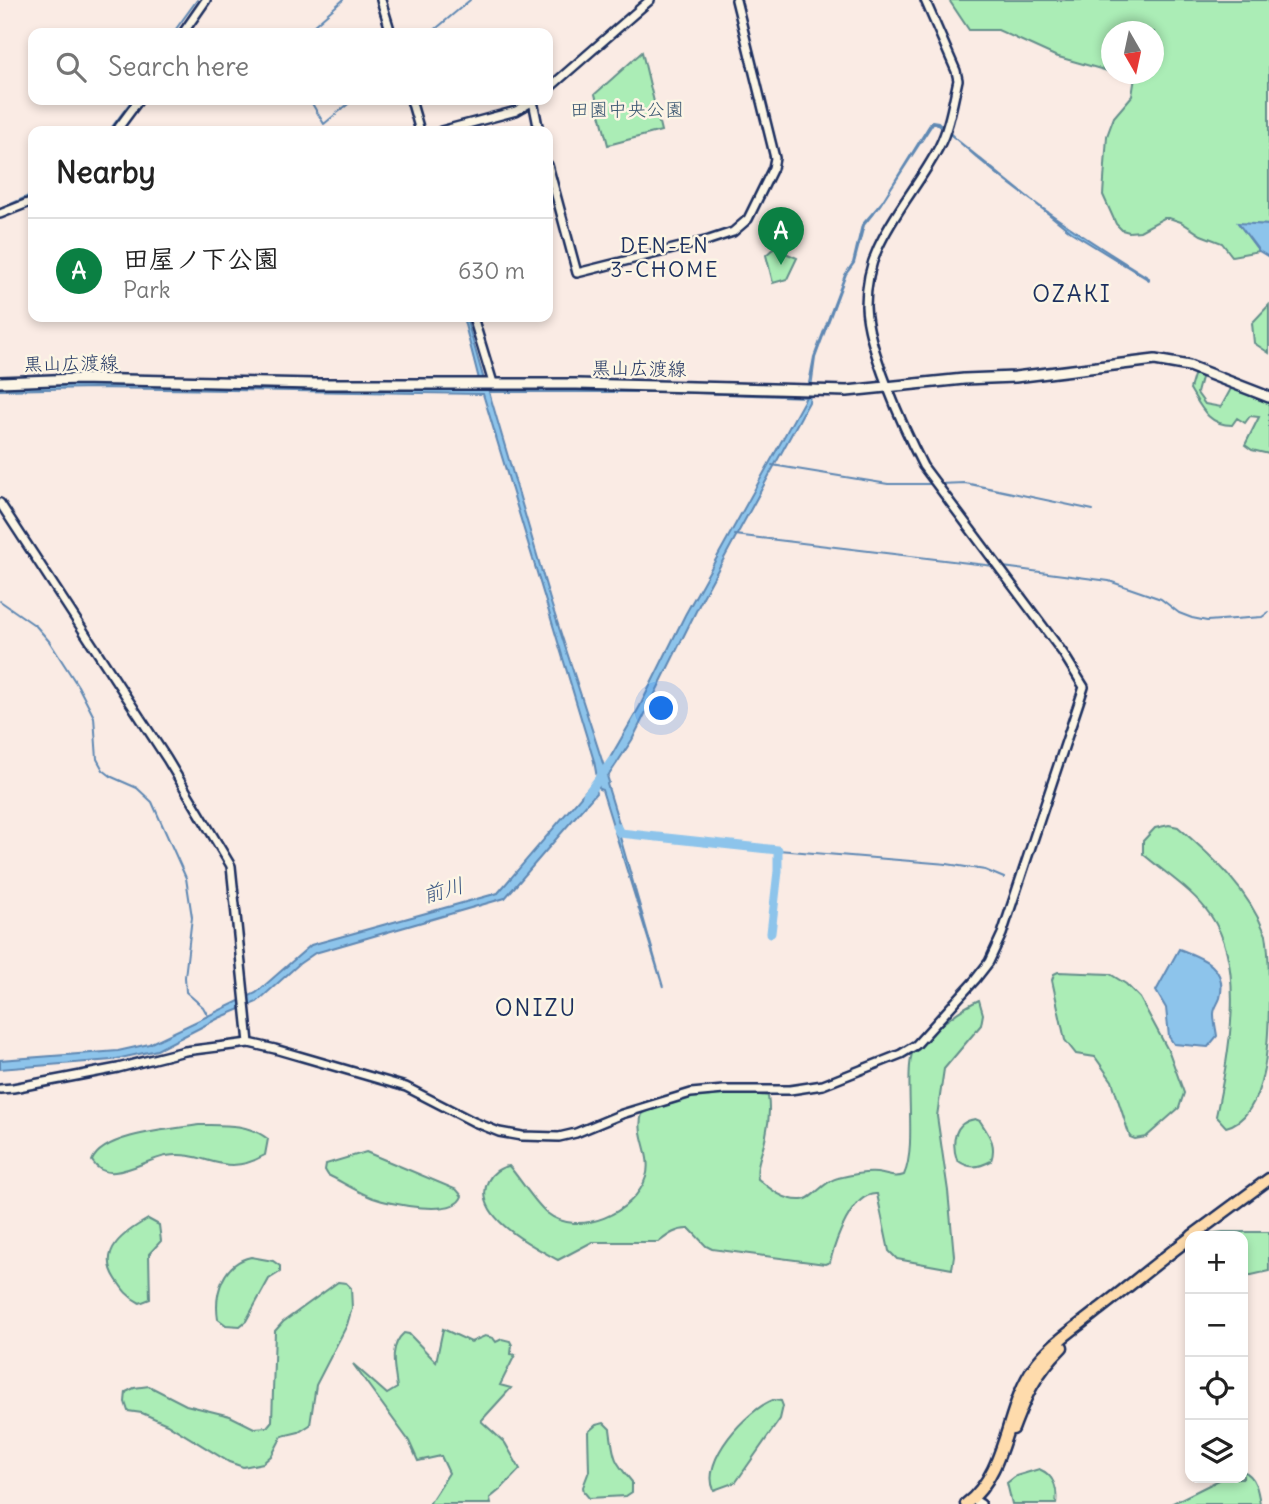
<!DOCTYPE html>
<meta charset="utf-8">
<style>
:root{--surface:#fff;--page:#f2f2f2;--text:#222;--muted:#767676;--line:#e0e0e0;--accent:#0b8043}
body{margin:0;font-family:Delius,"Klee One",sans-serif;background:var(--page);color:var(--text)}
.controls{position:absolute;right:21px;bottom:21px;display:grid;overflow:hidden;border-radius:14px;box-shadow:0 4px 10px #0003}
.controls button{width:63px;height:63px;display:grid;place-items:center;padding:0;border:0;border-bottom:2px solid var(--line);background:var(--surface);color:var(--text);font:35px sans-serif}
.compass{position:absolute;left:1101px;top:21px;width:63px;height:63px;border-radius:50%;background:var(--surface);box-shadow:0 4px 10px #0003;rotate:171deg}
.you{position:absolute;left:662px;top:709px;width:24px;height:24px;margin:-18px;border:5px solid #fff;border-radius:50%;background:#1a73e8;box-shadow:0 0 0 10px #1a73e833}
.badge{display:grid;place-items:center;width:46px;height:46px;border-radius:50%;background:var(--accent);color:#fff;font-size:23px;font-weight:700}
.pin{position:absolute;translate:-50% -58px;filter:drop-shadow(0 2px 4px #0008)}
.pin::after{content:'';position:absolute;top:37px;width:24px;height:21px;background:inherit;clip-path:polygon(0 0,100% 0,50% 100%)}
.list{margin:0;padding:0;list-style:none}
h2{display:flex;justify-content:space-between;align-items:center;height:91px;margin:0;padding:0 28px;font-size:30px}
h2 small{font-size:23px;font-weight:400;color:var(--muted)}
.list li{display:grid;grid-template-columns:46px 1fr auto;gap:21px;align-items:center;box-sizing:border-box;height:105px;padding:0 28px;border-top:2px solid var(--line)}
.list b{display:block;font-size:26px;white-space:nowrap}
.list p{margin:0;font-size:23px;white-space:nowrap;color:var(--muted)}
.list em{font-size:23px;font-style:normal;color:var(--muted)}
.icon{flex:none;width:38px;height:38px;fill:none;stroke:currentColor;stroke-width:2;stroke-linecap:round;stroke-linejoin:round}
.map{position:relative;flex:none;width:1269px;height:1504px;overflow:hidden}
.search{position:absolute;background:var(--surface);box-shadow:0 4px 10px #0003;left:28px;top:28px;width:525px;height:77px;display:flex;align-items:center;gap:18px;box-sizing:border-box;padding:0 24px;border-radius:14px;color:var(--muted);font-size:26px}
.panel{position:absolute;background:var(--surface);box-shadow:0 4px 10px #0003;left:28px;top:126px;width:525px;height:196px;border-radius:14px}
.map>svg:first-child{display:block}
</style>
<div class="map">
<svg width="1269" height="1504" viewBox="0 0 1269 1504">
<rect width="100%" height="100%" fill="#faebe4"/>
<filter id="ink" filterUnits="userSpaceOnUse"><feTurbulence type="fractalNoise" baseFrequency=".0143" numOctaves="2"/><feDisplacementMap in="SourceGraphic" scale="14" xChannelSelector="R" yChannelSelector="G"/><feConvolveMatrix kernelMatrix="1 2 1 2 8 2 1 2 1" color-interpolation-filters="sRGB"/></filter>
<g filter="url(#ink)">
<path fill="#abedb6" stroke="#638e8a" stroke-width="2" d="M949 0H1269V225L1239 224 1259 251 1232 256 1222 243 1201 235 1181 222 1169 218H1164L1140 231 1129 232 1122 230 1116 224 1103 195 1107 136 1114 117 1132 96 1135 77 1121 74H1154V32H1112L1111 72 1055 56 998 30H969Z
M642 52 661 131 608 145 595 94Z
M774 248 797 258 787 279 773 283 766 255Z
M1269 305V353L1254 343 1252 323Z
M1195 372 1202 374 1197 393 1205 404 1221 407 1233 385 1269 399V454L1252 450 1245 445 1259 417 1250 416 1245 423 1237 418 1232 425C1208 425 1201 407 1190 389Z
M1169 825 1178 827C1215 859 1247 888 1266 935 1269 951 1269 976 1269 994 1269 1033 1269 1116 1226 1127L1216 1116C1228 1058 1247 968 1211 916 1193 890 1166 874 1143 854V841L1155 828Z
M1058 972 1110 974 1126 984 1140 998 1169 1052 1184 1093 1179 1108 1146 1137 1135 1139 1130 1137 1112 1081 1095 1057 1076 1054 1065 1040 1052 980 1054 974Z
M979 1000 983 1014 981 1025 944 1069 937 1116 948 1191 954 1256 952 1269 897 1259 889 1251 877 1194C852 1192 835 1242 830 1262L825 1264 712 1249 706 1246 690 1229C677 1228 668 1235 659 1242H592L558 1260C534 1247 471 1216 488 1181 492 1173 500 1167 509 1166 521 1180 534 1202 547 1213 578 1238 635 1213 646 1177 653 1155 635 1135 642 1114L674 1098 734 1092 768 1096C770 1109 769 1122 766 1135 764 1150 755 1164 758 1179 770 1189 784 1201 802 1200 813 1200 823 1181 838 1178 850 1175 866 1172 877 1173 888 1174 893 1179 904 1175 919 1143 900 1061 917 1042 923 1036 932 1032 939 1026 953 1016 963 1007 979 1000Z
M975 1119 980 1121C989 1135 997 1144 991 1161 978 1168 969 1169 957 1160 951 1142 954 1122 975 1119Z
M199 1125C224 1125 247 1123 268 1139L265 1155C221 1180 207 1149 166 1156 143 1160 108 1187 92 1161 102 1134 172 1129 199 1125Z
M366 1152 457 1190 462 1196C455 1218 390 1204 373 1198 358 1192 342 1182 328 1175L325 1170 326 1164Z
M148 1219 159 1225 161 1241 149 1254 150 1299 140 1303C128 1297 123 1290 116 1279 97 1250 125 1232 148 1219Z
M1223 1232H1269V1271L1243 1277V1236H1205L1206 1234Z
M251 1257 273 1261 280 1266V1272L269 1279 246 1321 240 1326 226 1325 218 1319C214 1293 223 1263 251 1257Z
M338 1282 346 1283 351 1288 352 1308 347 1325 316 1385 310 1425 299 1432 282 1436 272 1455 263 1463 243 1467 229 1462 167 1424 142 1413 128 1411 125 1402 126 1392 134 1388 149 1386 186 1405 230 1416 254 1428 267 1427 272 1421 275 1331 283 1322Z
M443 1329 471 1342 485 1336 493 1338 496 1342 502 1339 510 1341 512 1345 511 1354 515 1355 500 1385 511 1388 481 1421 505 1443 520 1469 501 1489 490 1498 491 1504H429L449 1473 441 1456 418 1461 409 1441 353 1364 387 1394 397 1388C395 1369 388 1347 404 1333L409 1334 436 1362Z
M773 1400 781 1401 783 1406 780 1419 736 1482 714 1490C700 1461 747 1410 773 1400Z
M604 1423 610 1429C614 1459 613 1459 632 1482V1492L626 1496 589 1498 584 1492 583 1487 589 1471 588 1432 596 1425Z
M1039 1469C1054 1475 1058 1489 1056 1504H1012L1007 1483 1016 1476Z
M1243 1471C1256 1476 1258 1491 1260 1504H1171L1223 1478H1243Z"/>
<path fill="#8dc4eb" stroke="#5f88b3" stroke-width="2" d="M932 121 938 122C1000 183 1076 233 1149 278V280L1071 232 936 123H933L880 205 864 225 854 263 846 274 815 358 809 402 703 597 632 740 609 775 606 765 640 706 685 615 806 397 670 392H489L551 603 609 782 607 784 622 833 620 837 663 987 602 790 599 789 594 761 483 394 94 388 0 390V386L82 383 430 389 481 387 463 317H466L486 387 807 394 814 357 845 275 853 263 862 225 882 202Z
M1238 223 1269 225V257L1259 251Z
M593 782 596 793 505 898 315 953 299 964 257 1002 219 1018 157 1050 112 1060 0 1069V1060L118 1051 149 1044 256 993 311 945 498 893Z
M1179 949C1203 958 1228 967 1220 998 1218 1004 1214 1008 1214 1014 1214 1021 1216 1029 1217 1036L1208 1047 1174 1044 1169 1037 1166 1008 1156 991Z"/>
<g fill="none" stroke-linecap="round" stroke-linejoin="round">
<path stroke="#5f88b3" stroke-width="2" d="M173 33 197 0
M305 33 343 0
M431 33 470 0
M208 100H209
M310 100 324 124 353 100
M109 131 132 100
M0 209 33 194
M772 465 888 484H933
M938 484 965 483 1093 510
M735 535 994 566
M1003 567 1109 581 1161 599 1179 613 1192 618 1207 621 1262 617 1269 612
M0 601 36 626 49 641 78 686 94 717 97 759 103 770 112 777 137 788 152 802 186 878 192 917 185 977 186 992 203 1007 208 1016
M778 850 947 864 985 870 1004 878"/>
<path stroke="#8dc4eb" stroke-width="9" d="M587 795 612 761
M616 826 620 833 778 850V871L771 933"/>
<defs>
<path id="tertiary" d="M381 0 391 33
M183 33 206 0
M548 89 650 0
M411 100 420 131
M533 101 539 131
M116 131 139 100
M441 131 516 111 535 100
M548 165 577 273 709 240 733 232 748 219 773 168 775 158 736 0
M0 214 33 201
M473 317 493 383
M0 503 167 759 231 866 249 1043
M0 1089 13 1088 118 1068 185 1051 249 1043 275 1049 406 1087 474 1122 499 1132 522 1136 559 1137 576 1133 622 1114 691 1093 724 1090H790L823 1085 901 1054 916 1045 975 980 989 962 1002 934 1084 687 1063 653 923 466C904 429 867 347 866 306 866 286 870 266 878 248 894 212 921 182 939 147 949 128 953 102 958 80L956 71 925 0
M976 1501 981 1504"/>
<path id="secondary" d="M0 382 78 379 314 384H577L847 391 964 379 1015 377 1155 360 1189 366 1269 397"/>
<path id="trunk" d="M1192 1236 1269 1179
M1013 1429C1026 1395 1035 1374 1062 1347
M966 1504C1008 1472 1005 1408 1034 1367 1050 1344 1076 1328 1098 1310 1129 1286 1159 1261 1190 1238"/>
</defs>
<use href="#tertiary" stroke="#1b2f5e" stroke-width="12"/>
<use href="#secondary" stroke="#1b2f5e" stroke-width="14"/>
<use href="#trunk" stroke="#1b2f5e" stroke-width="15"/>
<use href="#tertiary" stroke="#fcf5e5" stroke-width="7"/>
<use href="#secondary" stroke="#fcf5e5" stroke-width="9"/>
<use href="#trunk" stroke="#fedbac" stroke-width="10"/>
</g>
</g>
<g text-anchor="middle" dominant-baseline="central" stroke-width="5" stroke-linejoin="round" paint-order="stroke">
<g font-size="19" fill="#385570" stroke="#fcf5e5">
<text x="627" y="109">田園中央公園</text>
</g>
<g font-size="19" fill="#1b2f5e" stroke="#fcf5e5">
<text transform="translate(71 363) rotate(-1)">黒山広渡線</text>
<text transform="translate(639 368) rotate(1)">黒山広渡線</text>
</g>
<g font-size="21" letter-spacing="2" fill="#1b2f5e" stroke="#fcf5e5">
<text x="665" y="245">DEN-EN<tspan x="665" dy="24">3-CHOME</tspan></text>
</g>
<g font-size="21" font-style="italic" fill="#385481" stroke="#fcf5e5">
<text transform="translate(443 890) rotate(-16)">前川</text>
</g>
<g font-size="23" letter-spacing="2" fill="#1b2f5e" stroke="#fcf5e5">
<text x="1072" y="293">OZAKI</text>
<text x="536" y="1007">ONIZU</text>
</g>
</g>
</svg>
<div class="controls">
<button>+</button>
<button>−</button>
<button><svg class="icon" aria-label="locate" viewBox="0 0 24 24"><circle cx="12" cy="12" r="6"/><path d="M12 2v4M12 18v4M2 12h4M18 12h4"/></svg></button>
<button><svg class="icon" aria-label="layers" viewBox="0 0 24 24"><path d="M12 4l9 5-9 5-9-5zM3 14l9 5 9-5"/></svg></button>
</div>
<svg class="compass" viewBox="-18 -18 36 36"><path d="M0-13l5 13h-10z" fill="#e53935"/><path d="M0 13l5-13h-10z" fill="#767676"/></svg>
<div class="you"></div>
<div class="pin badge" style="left:781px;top:265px">A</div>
<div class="search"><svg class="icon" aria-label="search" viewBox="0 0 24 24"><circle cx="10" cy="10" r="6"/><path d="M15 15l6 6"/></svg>Search here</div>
<section class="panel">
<h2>Nearby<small></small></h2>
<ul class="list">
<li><span class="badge">A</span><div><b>田屋ノ下公園</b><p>Park</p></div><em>630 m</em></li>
</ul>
</section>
</div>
